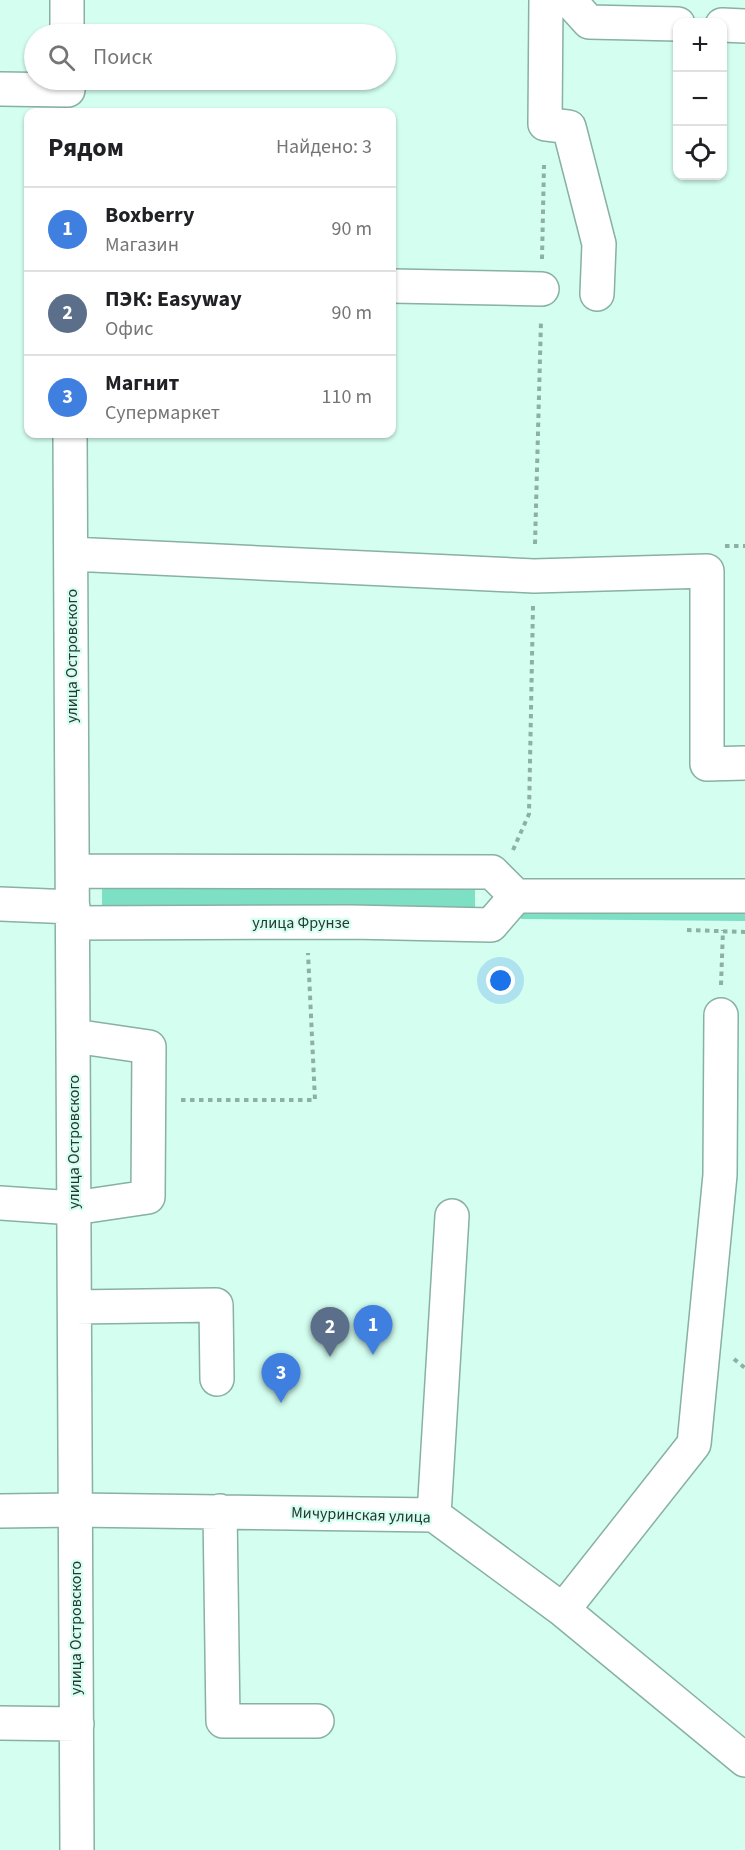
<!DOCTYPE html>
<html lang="ru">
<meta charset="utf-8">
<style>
:root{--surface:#fff;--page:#f2f2f2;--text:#202124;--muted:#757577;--line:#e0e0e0;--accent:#872791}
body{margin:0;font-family:"Source Sans 3",sans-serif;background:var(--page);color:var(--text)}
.controls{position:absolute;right:18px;top:18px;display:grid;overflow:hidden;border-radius:12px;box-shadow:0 2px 4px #0004}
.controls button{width:54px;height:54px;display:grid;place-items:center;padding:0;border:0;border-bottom:2px solid var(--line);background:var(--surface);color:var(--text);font:30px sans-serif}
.you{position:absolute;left:501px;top:981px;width:21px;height:21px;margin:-15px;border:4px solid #fff;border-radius:50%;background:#1a73e8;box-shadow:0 0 0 9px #1a73e833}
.badge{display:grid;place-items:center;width:39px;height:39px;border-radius:50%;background:var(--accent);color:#fff;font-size:20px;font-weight:700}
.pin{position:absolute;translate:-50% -50px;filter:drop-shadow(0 2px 3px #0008)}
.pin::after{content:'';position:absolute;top:32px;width:21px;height:18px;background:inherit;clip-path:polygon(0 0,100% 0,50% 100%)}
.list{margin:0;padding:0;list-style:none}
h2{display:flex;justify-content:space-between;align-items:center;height:78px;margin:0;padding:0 24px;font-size:26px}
h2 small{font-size:20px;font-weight:400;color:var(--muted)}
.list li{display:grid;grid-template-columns:39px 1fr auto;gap:18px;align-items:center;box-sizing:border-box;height:84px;padding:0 24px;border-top:2px solid var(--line)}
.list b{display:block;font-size:22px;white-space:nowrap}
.list p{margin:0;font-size:20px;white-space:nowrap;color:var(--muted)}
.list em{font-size:20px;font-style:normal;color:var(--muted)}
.icon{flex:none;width:33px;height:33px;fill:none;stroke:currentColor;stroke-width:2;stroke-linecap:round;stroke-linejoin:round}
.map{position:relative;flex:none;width:745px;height:1850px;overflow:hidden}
.search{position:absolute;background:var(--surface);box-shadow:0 2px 4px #0004;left:24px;top:24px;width:372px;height:66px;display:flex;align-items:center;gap:15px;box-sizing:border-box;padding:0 21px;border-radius:33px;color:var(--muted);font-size:22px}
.panel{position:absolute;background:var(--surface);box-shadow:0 2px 4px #0004;left:24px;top:108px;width:372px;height:330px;border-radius:12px}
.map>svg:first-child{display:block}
</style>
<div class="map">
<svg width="745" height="1850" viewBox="0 0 745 1850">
<rect width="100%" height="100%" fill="#d3fef0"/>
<path fill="#7ddfc4" d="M102 880 475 886V910L102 905Z
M521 903 745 905V921L521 919Z"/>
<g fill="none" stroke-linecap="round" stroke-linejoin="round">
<defs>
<path id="minor" d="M67 0V34
M546 0 545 124 569 127 599 244 597 294
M569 0 589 22 678 24
M722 25 745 26
M0 89 68 90
M392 286 542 289
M70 434 77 1850
M71 554 534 576 707 571V764L745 763
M73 871 492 872 516 896H745
M0 904 73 907
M73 923 351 922 491 925 516 896
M0 1203 74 1208 148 1197 149 1047 74 1036
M75 1307 216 1305 217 1379
M0 1511 76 1510 434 1515 563 1610 745 1760
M220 1511 223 1721H317
M434 1515 452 1216
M563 1610 694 1444 720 1175 721 1015
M0 1723 77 1724"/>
</defs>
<use href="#minor" stroke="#88b0a3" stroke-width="36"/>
<path stroke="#8eafa4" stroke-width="4" stroke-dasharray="4.5 4.5" stroke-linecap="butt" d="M542 259 544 165
M535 544 541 321
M725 546H745
M513 850 529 814 533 606
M687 930 745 932
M721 985 723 930
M181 1100H315L308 953
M734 1359 745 1368"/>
<use href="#minor" stroke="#fff" stroke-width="33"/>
</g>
<g text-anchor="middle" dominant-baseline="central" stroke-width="4.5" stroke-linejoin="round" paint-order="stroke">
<g font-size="16" fill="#273833" stroke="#d3fef0">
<text transform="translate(72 656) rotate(-90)">улица Островского</text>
<text x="301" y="923">улица Фрунзе</text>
<text transform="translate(74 1142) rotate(-90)">улица Островского</text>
<text transform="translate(361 1515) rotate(2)">Мичуринская улица</text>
<text transform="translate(76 1628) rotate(-90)">улица Островского</text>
</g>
</g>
</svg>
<div class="controls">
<button>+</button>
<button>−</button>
<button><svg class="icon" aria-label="locate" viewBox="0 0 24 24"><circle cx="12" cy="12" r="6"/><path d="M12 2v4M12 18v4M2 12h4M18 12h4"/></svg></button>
</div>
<div class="you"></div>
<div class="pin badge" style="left:373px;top:1355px;background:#3f7fe0">1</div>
<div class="pin badge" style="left:330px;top:1357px;background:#5c6f8a">2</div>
<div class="pin badge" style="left:281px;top:1403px;background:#3f7fe0">3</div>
<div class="search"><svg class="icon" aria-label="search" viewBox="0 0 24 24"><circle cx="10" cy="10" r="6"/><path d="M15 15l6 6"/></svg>Поиск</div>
<section class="panel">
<h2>Рядом<small>Найдено: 3</small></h2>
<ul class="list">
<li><span class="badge" style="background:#3f7fe0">1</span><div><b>Boxberry</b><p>Магазин</p></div><em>90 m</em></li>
<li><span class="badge" style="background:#5c6f8a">2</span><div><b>ПЭК: Easyway</b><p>Офис</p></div><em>90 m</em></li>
<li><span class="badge" style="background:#3f7fe0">3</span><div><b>Магнит</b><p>Супермаркет</p></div><em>110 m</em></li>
</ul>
</section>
</div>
